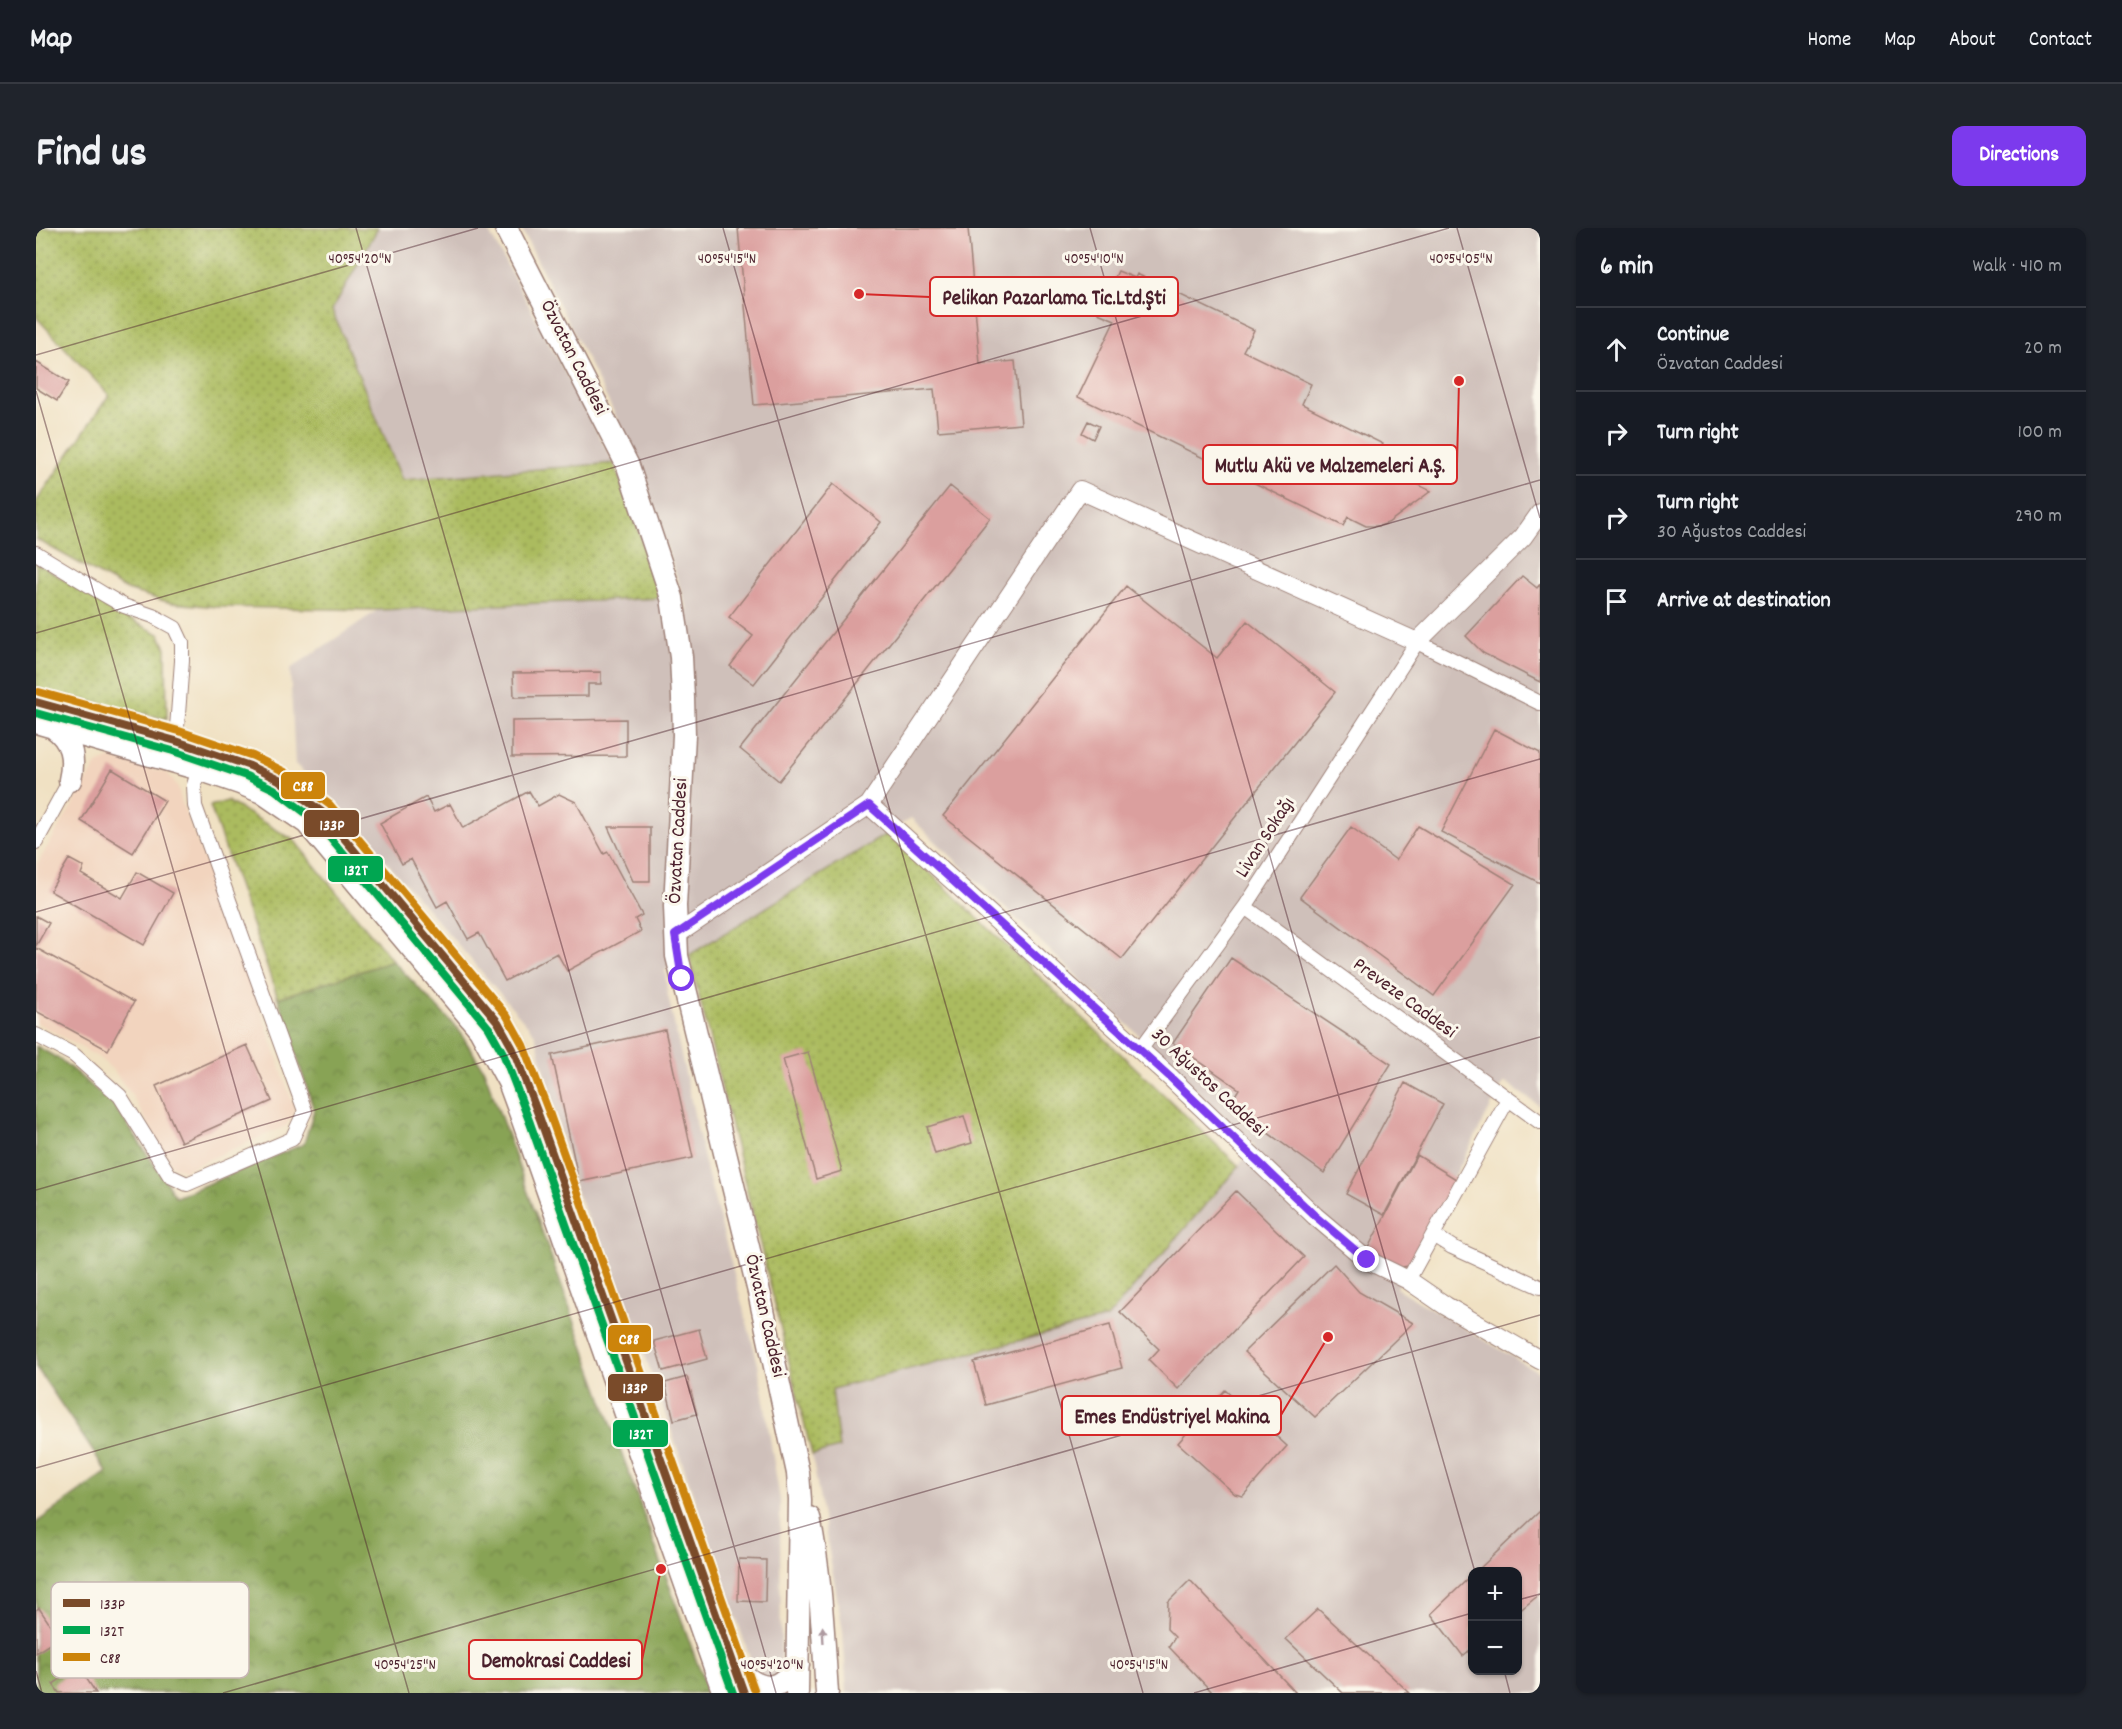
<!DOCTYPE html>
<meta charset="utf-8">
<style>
:root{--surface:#171b24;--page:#20242c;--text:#f1f3f6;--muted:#9ea1a6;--line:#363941;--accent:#7c3aed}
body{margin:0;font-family:Dekko,sans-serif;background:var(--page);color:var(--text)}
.controls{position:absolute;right:18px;bottom:18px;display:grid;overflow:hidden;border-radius:12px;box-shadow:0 2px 4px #0004}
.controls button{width:54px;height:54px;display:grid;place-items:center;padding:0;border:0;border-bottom:2px solid var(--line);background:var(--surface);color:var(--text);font:30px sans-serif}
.stop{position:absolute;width:18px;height:18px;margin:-14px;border:4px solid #7c3aed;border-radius:50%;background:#fff}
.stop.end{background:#7c3aed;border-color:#fff;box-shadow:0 2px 6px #0008}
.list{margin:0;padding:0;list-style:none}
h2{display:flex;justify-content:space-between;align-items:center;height:78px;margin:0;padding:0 24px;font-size:26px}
h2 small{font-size:20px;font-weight:400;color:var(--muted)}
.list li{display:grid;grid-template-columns:39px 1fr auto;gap:18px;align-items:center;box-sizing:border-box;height:84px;padding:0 24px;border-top:2px solid var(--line)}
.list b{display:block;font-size:22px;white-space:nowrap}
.list p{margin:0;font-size:20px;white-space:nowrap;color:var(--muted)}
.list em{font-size:20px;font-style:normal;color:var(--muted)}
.icon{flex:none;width:33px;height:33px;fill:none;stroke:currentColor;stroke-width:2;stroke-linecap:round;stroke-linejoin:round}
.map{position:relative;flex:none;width:1504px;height:1465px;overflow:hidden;border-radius:12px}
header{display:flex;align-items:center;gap:36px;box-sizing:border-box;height:84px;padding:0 30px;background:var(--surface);border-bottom:2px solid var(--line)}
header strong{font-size:28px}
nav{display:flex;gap:33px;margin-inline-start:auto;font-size:21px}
.intro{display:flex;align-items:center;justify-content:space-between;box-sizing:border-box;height:144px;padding:0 36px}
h1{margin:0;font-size:42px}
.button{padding:15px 27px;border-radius:12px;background:var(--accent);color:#fff;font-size:21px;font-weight:700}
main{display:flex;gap:36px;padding:0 36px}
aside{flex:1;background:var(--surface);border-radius:12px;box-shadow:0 2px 4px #0004}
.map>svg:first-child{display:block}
</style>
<header>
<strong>Map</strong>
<nav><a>Home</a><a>Map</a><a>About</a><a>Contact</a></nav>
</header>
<div class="intro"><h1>Find us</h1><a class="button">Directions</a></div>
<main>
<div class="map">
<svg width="1504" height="1465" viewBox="0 0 1504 1465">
<defs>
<pattern id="grass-dots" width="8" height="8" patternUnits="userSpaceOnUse" patternTransform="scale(1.5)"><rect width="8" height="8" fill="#abbb5e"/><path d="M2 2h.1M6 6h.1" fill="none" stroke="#8d974e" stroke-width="1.8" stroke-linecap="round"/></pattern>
<pattern id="forest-crowns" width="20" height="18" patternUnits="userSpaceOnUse" patternTransform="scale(1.5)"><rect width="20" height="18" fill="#88a355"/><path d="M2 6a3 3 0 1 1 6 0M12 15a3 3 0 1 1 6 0" fill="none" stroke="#718447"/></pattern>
</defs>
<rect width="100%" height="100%" fill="#fbf7ec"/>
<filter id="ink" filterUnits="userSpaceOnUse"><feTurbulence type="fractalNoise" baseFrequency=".0167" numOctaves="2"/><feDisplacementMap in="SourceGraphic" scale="12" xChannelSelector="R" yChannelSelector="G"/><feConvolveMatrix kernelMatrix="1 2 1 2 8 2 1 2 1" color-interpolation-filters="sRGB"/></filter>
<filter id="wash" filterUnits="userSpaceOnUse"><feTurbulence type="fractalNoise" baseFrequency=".008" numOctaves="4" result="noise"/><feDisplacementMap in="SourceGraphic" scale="24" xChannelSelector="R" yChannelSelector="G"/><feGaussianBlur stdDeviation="1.35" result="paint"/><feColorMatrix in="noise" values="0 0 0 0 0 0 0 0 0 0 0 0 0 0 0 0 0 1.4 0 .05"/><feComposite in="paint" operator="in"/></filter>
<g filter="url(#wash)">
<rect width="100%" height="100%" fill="#f0e1c3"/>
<path fill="#f2d4be" d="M74 530 132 545 142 559 145 572 209 735 259 883 250 898 148 942 136 937 95 866 78 843 62 829 0 794V638L61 536Z"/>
<path fill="#cfc0ba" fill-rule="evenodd" d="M342 0H451L578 235 366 252 296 82Z
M485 0H1504V878L1468 854 1360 1060 1504 1145V1465H811L807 1403 776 1227 803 1220 796 1161 1071 1090 1219 918 875 590 629 742 631 763 670 940 722 1136 744 1272 745 1456 722 1453 601 1104 540 963 499 806 293 567 259 536 254 441 342 382 627 370 652 383 600 228ZM1436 1344H1482V1442H1436Z"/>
<path fill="url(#grass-dots)" stroke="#7a6d44" stroke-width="1.5" d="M0 0H342L296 82 366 252 578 235 627 370 342 382 183 379 135 375 91 362 0 311V274L73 167 0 89Z
M0 334 77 383 123 406 130 420 131 491 0 461Z
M191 573 258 612 357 733 242 770 174 578Z
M852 605 1203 938 1071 1090 796 1161 803 1220 776 1227 653 727Z"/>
<path fill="url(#forest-crowns)" stroke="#696140" stroke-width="1.5" d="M357 733 422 801 448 842 672 1465H0V1295L71 1244 0 1139V818L25 832 78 877 140 969 268 916 278 882 242 770Z"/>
<g id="blocks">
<path fill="#db9f9e" d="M702 0H932L944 136 979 133 985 196 902 203 898 161 718 177Z
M1082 43 1099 50 1101 46 1218 102 1207 123 1275 156 1266 176 1347 216 1337 236 1395 263 1352 295 1343 298H1330L1312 289 1307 298 1042 169 1079 92 1062 85Z
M0 134 33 154 21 173 0 160Z
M1052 193 1063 198 1057 211 1046 205Z
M797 256 845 294 718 456 694 438 717 408 693 389Z
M914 258 954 290 743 553 704 521Z
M1486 348 1501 360 1504 356V454L1447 425 1430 408Z
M1090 358 1181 430 1211 393 1299 464 1086 731 907 588Z
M565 444V456H552V468L478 469 477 445Z
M590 491V528L476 529V493Z
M1458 501 1504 525V655L1405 604Z
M76 541 129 573 97 625 45 593Z
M493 563 502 578 523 566 540 574 568 626 572 624 606 687 599 691 605 703 531 743 521 725 469 753 443 705 432 711 411 673 401 679 375 631 366 636 344 595 390 569 398 584 414 576 427 600Z
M1382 598 1479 656 1398 768 1264 669 1315 599 1360 632Z
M572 599H614V653H597Z
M33 631 48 639 45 646 86 670 101 644 137 665 108 717 14 663Z
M0 688 13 695 0 718Z
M0 720 98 774 72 822 0 783Z
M1195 730 1355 836 1288 945 1193 877 1203 861 1137 815Z
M629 802 657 930 543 954 516 827Z
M211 817 236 873 145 914 120 858Z
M772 824 806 943 780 951 747 831Z
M1369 855 1407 876 1348 987 1310 966Z
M928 888 936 915 899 926 891 899Z
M1381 927 1420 951 1372 1038 1355 1041 1332 1020Z
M1200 963 1268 1029 1142 1161 1113 1132 1123 1121 1084 1084Z
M1298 1036 1323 1064 1377 1095 1279 1189 1208 1124Z
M1074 1097 1086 1140 950 1177 938 1134Z
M663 1101 671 1131 627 1143 618 1113Z
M651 1149 661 1186 638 1192 629 1155Z
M1189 1162 1251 1218 1207 1268 1199 1266 1142 1215Z
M1504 1283V1366L1482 1384V1344H1440Z
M703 1331 730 1332 729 1374 702 1373Z
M1436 1347V1420L1427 1428 1395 1386Z
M1154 1352 1260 1465H1177L1133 1419 1139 1409 1131 1401 1132 1374Z
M3 1380 23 1410 0 1425V1382Z
M1282 1381 1374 1465H1307L1250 1411Z
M43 1439 60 1465H23L17 1456Z"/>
</g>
</g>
<g filter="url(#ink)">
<use href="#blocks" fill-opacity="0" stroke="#9d8077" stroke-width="1.5"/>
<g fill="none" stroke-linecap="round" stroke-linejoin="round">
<defs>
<path id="minor" d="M0 325 69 367 88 378 117 388 139 400 146 415V433L140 513
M0 614 34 552
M1209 679 1504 894
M0 807 38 827 84 868 134 948 151 956 256 911 269 883 159 578 158 557 163 541
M1104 822 1209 679 1381 414 1504 475
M1397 1007 1416 1019 1504 1059
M1372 1052 1472 871"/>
<path id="tertiary" d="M833 577 1135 850 1279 988 1331 1032 1372 1052 1410 1078 1504 1132
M640 707 833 577 1044 262 1381 414 1487 309 1504 285"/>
<path id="primary" d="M470 0 592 238 636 370 645 429 647 470 648 507 639 678 641 728 723 1064 762 1245 764 1272 761 1465
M0 474 140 513 214 538 243 552 286 584 436 761 462 794 477 821 504 891 708 1465
M0 494 163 541 204 555 226 564 271 595 444 801 473 854 487 892 688 1465
M17 499C36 512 39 530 34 552
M773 1290C785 1348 787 1406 791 1465
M701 1442C727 1465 741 1465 762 1437"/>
</defs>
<use href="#minor" stroke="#9d8077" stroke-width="16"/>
<use href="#tertiary" stroke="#9d8077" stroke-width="20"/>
<use href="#primary" stroke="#9d8077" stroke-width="25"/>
<use href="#minor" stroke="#fff" stroke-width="14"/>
<use href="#tertiary" stroke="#fff" stroke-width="18"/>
<use href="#primary" stroke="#fff" stroke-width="22"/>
<defs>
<path id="bus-1" d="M0 474 140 513 214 538 243 552 286 584 462 794 477 821 504 891 708 1465"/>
<path id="bus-2" d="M0 485 137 523 210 548 238 561 279 592 453 800 467 825 494 895 697 1465"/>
<path id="bus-3" d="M3 464 143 503 217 528 249 544 294 577 471 788 487 817 514 887 718 1461"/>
</defs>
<use href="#bus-1" stroke="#fbf7ec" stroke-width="12"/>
<use href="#bus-2" stroke="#fbf7ec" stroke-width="12"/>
<use href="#bus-3" stroke="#fbf7ec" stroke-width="12"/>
<use href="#bus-1" stroke="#7a4b2a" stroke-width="8"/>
<use href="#bus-2" stroke="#00a651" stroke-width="8"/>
<use href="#bus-3" stroke="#cc840b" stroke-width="8"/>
</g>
<defs><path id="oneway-solid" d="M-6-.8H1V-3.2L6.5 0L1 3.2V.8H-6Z" transform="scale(1.5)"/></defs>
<use fill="#ae9aa0" href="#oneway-solid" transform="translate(787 1407) rotate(-93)"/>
</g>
<g fill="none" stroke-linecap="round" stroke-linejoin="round" filter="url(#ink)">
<path stroke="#7c3aed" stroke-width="8" d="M646 751 639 707 833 577 1135 850 1279 988 1331 1032"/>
</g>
<path fill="none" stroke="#4a1f2b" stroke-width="1.5" stroke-opacity="0.45" d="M320 0 740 1465M687 0 1107 1465M1054 0 1439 1344M1421 0 1504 290M0 127 442 0M0 163 373 1465M0 405 1413 0M0 684 1504 252M0 962 1504 531M0 1240 1504 809M1482 1372 1504 1366M1468 1442 1474 1465M0 1443 6 1465M187 1465 1504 1087M1158 1465 1436 1385"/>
<g text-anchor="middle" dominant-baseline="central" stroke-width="6" stroke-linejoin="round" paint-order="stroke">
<g font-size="20" fill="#4a1f2b" stroke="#fbf7ec">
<text transform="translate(537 130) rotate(63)">Özvatan Caddesi</text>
<text transform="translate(1230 610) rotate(-57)">Livan Sokağı</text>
<text transform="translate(643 613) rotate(-87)">Özvatan Caddesi</text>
<text transform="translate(1368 771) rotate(36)">Preveze Caddesi</text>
<text transform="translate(1172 855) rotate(43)">30 Ağustos Caddesi</text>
<text transform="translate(728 1088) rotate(77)">Özvatan Caddesi</text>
</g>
</g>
<rect x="15" y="1354" width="198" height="96" rx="9" fill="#fbf7ec" stroke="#c6b6b2" stroke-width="1.5"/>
<rect x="27" y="1371" width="27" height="8" fill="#7a4b2a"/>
<rect x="27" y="1398" width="27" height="8" fill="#00a651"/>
<rect x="27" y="1425" width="27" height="8" fill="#cc840b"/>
<g font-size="16" fill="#4a1f2b">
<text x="64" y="1381">133P</text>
<text x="64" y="1408">132T</text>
<text x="64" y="1435">C88</text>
</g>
<g font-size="15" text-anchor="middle" fill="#4a1f2b" stroke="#fbf7ec" stroke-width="6" stroke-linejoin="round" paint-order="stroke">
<text x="324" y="35">40°54'20"N</text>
<text x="691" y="35">40°54'15"N</text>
<text x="1058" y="35">40°54'10"N</text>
<text x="1425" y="35">40°54'05"N</text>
<text x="369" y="1441">40°54'25"N</text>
<text x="736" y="1441">40°54'20"N</text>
<text x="1103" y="1441">40°54'15"N</text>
</g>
<path fill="none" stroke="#d62828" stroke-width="2" d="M823 66L894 69M1423 153L1421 236M1292 1109L1245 1187M625 1341L606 1432"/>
<g fill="#d62828" stroke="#fbf7ec" stroke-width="2">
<circle cx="823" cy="66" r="6"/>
<circle cx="1423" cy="153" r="6"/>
<circle cx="1292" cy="1109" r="6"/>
<circle cx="625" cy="1341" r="6"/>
</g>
<g fill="#fbf7ec" stroke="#d62828" stroke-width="2">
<rect x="894" y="49" width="248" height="39" rx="6"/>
<rect x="1167" y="217" width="254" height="39" rx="6"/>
<rect x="1026" y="1168" width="219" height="39" rx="6"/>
<rect x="433" y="1412" width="173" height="39" rx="6"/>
</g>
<g font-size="21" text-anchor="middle" font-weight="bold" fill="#4a1f2b">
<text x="1018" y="76">Pelikan Pazarlama Tic.Ltd.Şti</text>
<text x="1294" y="244">Mutlu Akü ve Malzemeleri A.Ş.</text>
<text x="1136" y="1195">Emes Endüstriyel Makina</text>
<text x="520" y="1439">Demokrasi Caddesi</text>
</g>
<g stroke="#fbf7ec" stroke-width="2">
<rect x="244" y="543" width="46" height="29" rx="6" fill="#cc840b"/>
<rect x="267" y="581" width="57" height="29" rx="6" fill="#7a4b2a"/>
<rect x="291" y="627" width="57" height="28" rx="6" fill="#00a651"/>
<rect x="571" y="1096" width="45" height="29" rx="6" fill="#cc840b"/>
<rect x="571" y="1145" width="57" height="29" rx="6" fill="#7a4b2a"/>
<rect x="576" y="1191" width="57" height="29" rx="6" fill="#00a651"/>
</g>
<g font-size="16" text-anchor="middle" font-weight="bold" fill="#fff">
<text x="267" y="563">C88</text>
<text x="296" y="602">133P</text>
<text x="320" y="647">132T</text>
<text x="593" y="1116">C88</text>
<text x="599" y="1165">133P</text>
<text x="605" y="1211">132T</text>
</g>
</svg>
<div class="controls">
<button>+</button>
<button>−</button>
</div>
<div class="stop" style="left:646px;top:751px"></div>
<div class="stop end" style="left:1331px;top:1032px"></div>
</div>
<aside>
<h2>6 min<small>Walk · 410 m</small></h2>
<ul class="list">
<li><svg class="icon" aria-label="ahead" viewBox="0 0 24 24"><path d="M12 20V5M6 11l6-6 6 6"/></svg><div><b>Continue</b><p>Özvatan Caddesi</p></div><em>20 m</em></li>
<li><svg class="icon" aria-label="right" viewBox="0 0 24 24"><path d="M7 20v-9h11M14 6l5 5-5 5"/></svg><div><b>Turn right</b></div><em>100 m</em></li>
<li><svg class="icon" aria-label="right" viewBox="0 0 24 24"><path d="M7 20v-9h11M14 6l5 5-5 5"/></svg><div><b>Turn right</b><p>30 Ağustos Caddesi</p></div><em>290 m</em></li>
<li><svg class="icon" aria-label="arrive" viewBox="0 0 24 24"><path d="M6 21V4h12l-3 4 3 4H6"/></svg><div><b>Arrive at destination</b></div></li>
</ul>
</aside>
</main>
